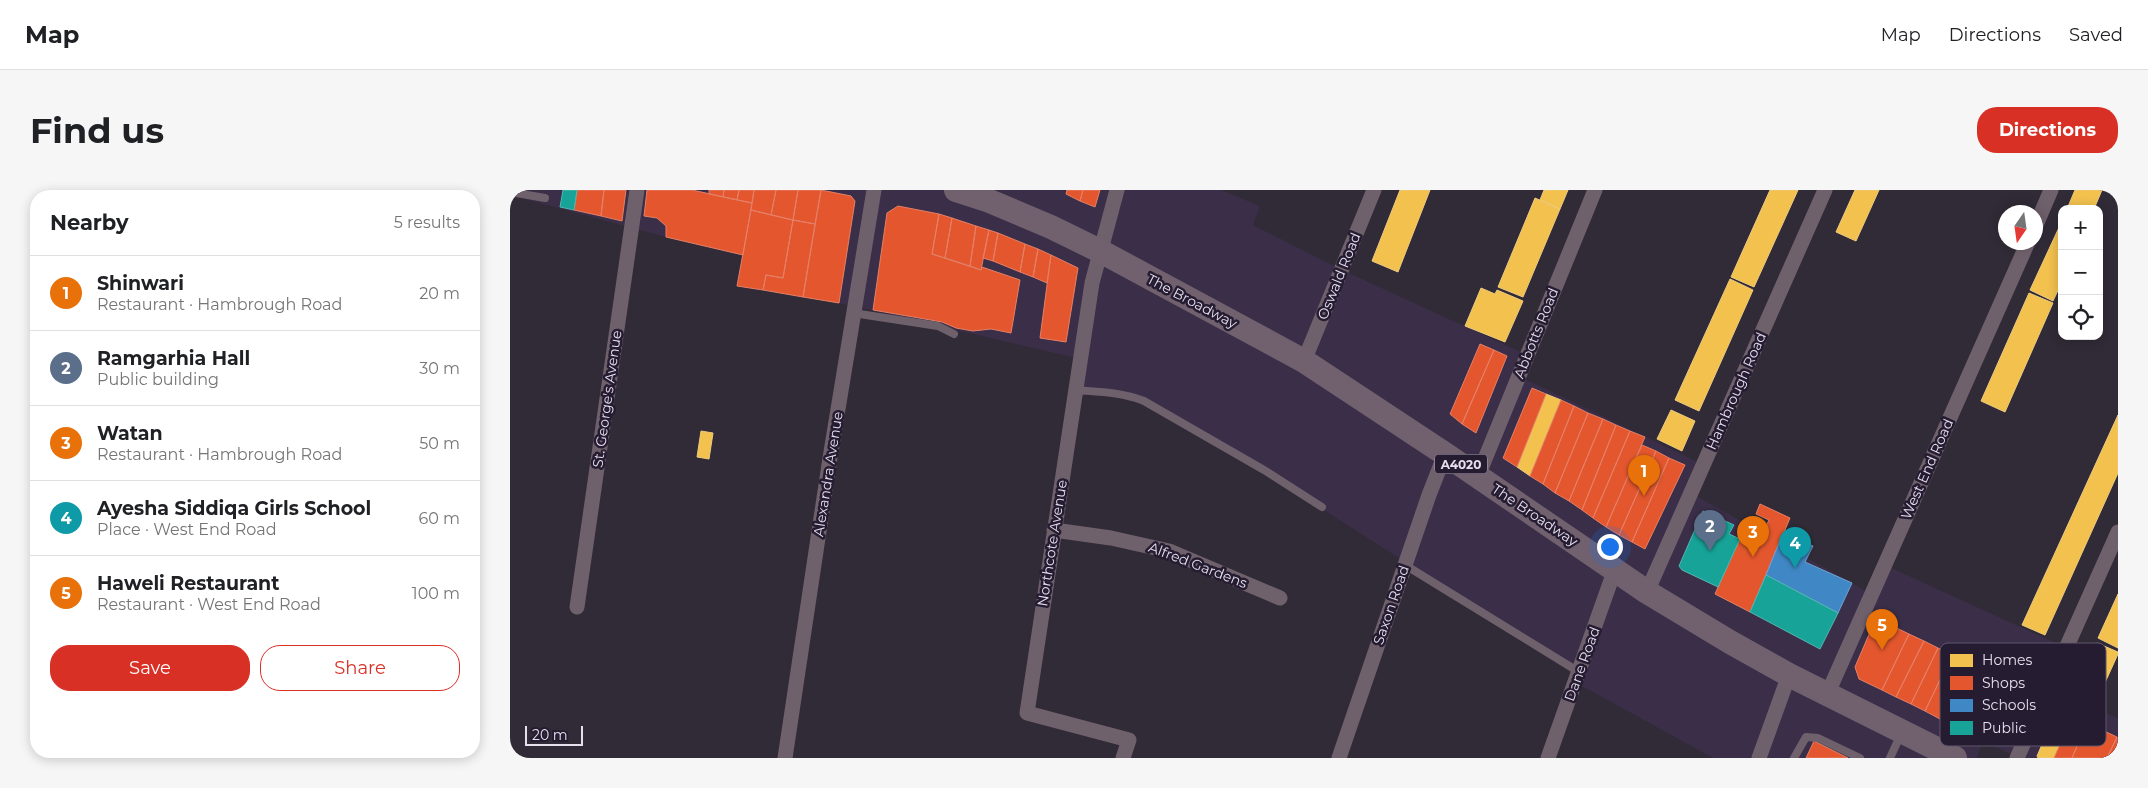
<!DOCTYPE html>
<meta charset="utf-8">
<style>
:root{--surface:#fff;--page:#f6f6f6;--text:#202124;--muted:#757577;--line:#e0e0e0;--accent:#d93025}
body{margin:0;font-family:Montserrat,sans-serif;background:var(--page);color:var(--text)}
.controls{position:absolute;right:15px;top:15px;display:grid;overflow:hidden;border-radius:10px;box-shadow:0 2px 12px #0003}
.controls button{width:45px;height:45px;display:grid;place-items:center;padding:0;border:0;border-bottom:1px solid var(--line);background:var(--surface);color:var(--text);font:25px sans-serif}
.compass{position:absolute;left:1488px;top:15px;width:45px;height:45px;border-radius:50%;background:var(--surface);box-shadow:0 2px 12px #0003;rotate:193deg}
.scale{position:absolute;left:15px;bottom:12px;width:58px;box-sizing:border-box;padding-left:5px;border:2px solid #e5dfee;border-top:0;font-size:14px;line-height:18px;white-space:nowrap;color:#e5dfee;-webkit-text-stroke:4px #261c32;paint-order:stroke}
.you{position:absolute;left:1099px;top:356px;width:18px;height:18px;margin:-12px;border:4px solid #fff;border-radius:50%;background:#1a73e8;box-shadow:0 0 0 8px #1a73e833}
.badge{display:grid;place-items:center;width:32px;height:32px;border-radius:50%;background:var(--accent);color:#fff;font-size:16px;font-weight:700}
.pin{position:absolute;translate:-50% -41px;filter:drop-shadow(0 1px 2px #0008)}
.pin::after{content:'';position:absolute;top:26px;width:18px;height:15px;background:inherit;clip-path:polygon(0 0,100% 0,50% 100%)}
.list{margin:0;padding:0;list-style:none}
h2{display:flex;justify-content:space-between;align-items:center;height:65px;margin:0;padding:0 20px;font-size:21px}
h2 small{font-size:16px;font-weight:400;color:var(--muted)}
.list li{display:grid;grid-template-columns:32px 1fr auto;gap:15px;align-items:center;box-sizing:border-box;height:75px;padding:0 20px;border-top:1px solid var(--line)}
.list b{display:block;font-size:19px;white-space:nowrap}
.list p{margin:0;font-size:16px;white-space:nowrap;color:var(--muted)}
.list em{font-size:16px;font-style:normal;color:var(--muted)}
.actions{display:flex;gap:10px;padding:15px 20px}
.actions a{flex:1;padding:11px 0;border:1px solid var(--accent);border-radius:20px;text-align:center;font-size:18px;color:var(--accent)}
.actions .main{background:var(--accent);color:#fff}
.icon{flex:none;width:28px;height:28px;fill:none;stroke:currentColor;stroke-width:2;stroke-linecap:round;stroke-linejoin:round}
.map{position:relative;flex:none;width:1608px;height:568px;overflow:hidden;border-radius:20px}
header{display:flex;align-items:center;gap:30px;box-sizing:border-box;height:70px;padding:0 25px;background:var(--surface);border-bottom:1px solid var(--line)}
header strong{font-size:24px}
nav{display:flex;gap:28px;margin-inline-start:auto;font-size:18px}
.intro{display:flex;align-items:center;justify-content:space-between;box-sizing:border-box;height:120px;padding:0 30px}
h1{margin:0;font-size:35px}
.button{padding:12px 22px;border-radius:20px;background:var(--accent);color:#fff;font-size:18px;font-weight:700}
main{display:flex;gap:30px;padding:0 30px}
aside{flex:1;background:var(--surface);border-radius:20px;box-shadow:0 2px 12px #0003}
.map>svg:first-child{display:block}
</style>
<header>
<strong>Map</strong>
<nav><a>Map</a><a>Directions</a><a>Saved</a></nav>
</header>
<div class="intro"><h1>Find us</h1><a class="button">Directions</a></div>
<main>
<aside>
<h2>Nearby<small>5 results</small></h2>
<ul class="list">
<li><span class="badge" style="background:#e8710a">1</span><div><b>Shinwari</b><p>Restaurant · Hambrough Road</p></div><em>20 m</em></li>
<li><span class="badge" style="background:#5c6f8a">2</span><div><b>Ramgarhia Hall</b><p>Public building</p></div><em>30 m</em></li>
<li><span class="badge" style="background:#e8710a">3</span><div><b>Watan</b><p>Restaurant · Hambrough Road</p></div><em>50 m</em></li>
<li><span class="badge" style="background:#0f9aa8">4</span><div><b>Ayesha Siddiqa Girls School</b><p>Place · West End Road</p></div><em>60 m</em></li>
<li><span class="badge" style="background:#e8710a">5</span><div><b>Haweli Restaurant</b><p>Restaurant · West End Road</p></div><em>100 m</em></li>
</ul>
<div class="actions"><a class="main">Save</a><a>Share</a></div>
</aside>
<div class="map">
<svg width="1608" height="568" viewBox="0 0 1608 568">
<rect width="100%" height="100%" fill="#312b37"/>
<path fill="#3a2e48" d="M8 0H711L750 16 743 35 828 78 1017 165 1009 186 1192 274 1179 302 1358 402 1375 375 1554 457 1536 498 1608 528V568H1509L1473 551 1467 568H1203L1063 491 1065 480 735 270 617 206 569 199 571 169 329 113 227 96 232 65 156 47 15 9 16 1Z"/>
<path fill="#f2c14e" stroke="#eeca7e" d="M890 0H920L888 82 862 71Z
M1034 0H1058L1050 19 1030 10Z
M1260 0H1288L1244 97 1221 87Z
M1345 0H1369L1346 51 1326 42Z
M1565 0H1592L1584 19H1557Z
M1025 8 1050 19 1013 107 988 97Z
M1552 31V92L1543 111 1520 100Z
M1220 89 1243 100 1189 221 1165 210Z
M971 98 985 104 987 100 1013 111 995 152 955 136Z
M1519 103 1543 113 1495 222 1471 211Z
M1036 204 1051 210 1020 286 1007 277Z
M1161 220 1185 231 1172 261 1147 249Z
M1608 225V283L1535 445 1512 435Z
M191 241 203 243 199 269 187 267Z
M1608 404V458L1588 448Z
M1587 453 1608 462V464L1583 519 1562 509Z
M1547 520 1562 527 1544 568H1528L1527 566Z"/>
<path fill="#e4572e" stroke="#e48068" d="M67 0H94L91 26 64 20Z
M94 0H116L112 31 91 26Z
M137 0H182L242 13 233 65 156 47V36L147 28 134 26Z
M199 0H214L213 7 199 4Z
M214 0H229L227 10 213 7Z
M229 0H244L242 13 227 10Z
M244 0H266L261 25 241 20Z
M266 0H288L283 30 261 25Z
M288 0H311L305 34 283 30Z
M311 0 341 6 345 11 329 113 293 107Z
M557 0H573L570 11 556 4Z
M573 0H590L585 17 570 11Z
M388 16 429 24 422 64 471 80 472 77 510 90 501 143 481 139 463 141 446 138 432 132 363 120 377 23Z
M241 20 283 30 273 88 256 85 253 100 227 96Z
M429 24 442 28 435 68 422 64Z
M442 28 466 36 460 76 435 68Z
M283 30 305 34 293 107 253 100 256 85 273 88Z
M466 36 479 40 471 80 460 76Z
M479 40 488 43 483 71 473 68Z
M488 43 515 54 510 82 483 71Z
M515 54 528 59 523 87 510 82Z
M528 59 541 65 537 93 523 87Z
M541 65 568 78 556 152 530 148Z
M970 154 984 160 952 234 940 224Z
M984 160 997 166 966 243 952 234Z
M1022 198 1036 204 1007 277 993 268Z
M1051 210 1064 216 1033 294 1020 286Z
M1064 216 1078 223 1045 303 1033 294Z
M1078 223 1093 229 1059 311 1045 303Z
M1093 229 1106 235 1072 320 1059 311Z
M1106 235 1120 241 1083 328 1072 320Z
M1120 241 1135 247 1096 337 1083 328Z
M1132 255 1146 261 1109 345 1096 337Z
M1146 261 1159 268 1122 352 1109 345Z
M1159 268 1175 275 1135 359 1122 352Z
M1250 314 1280 328 1240 422 1205 404 1239 327 1256 336 1259 330 1246 324Z
M1366 428 1399 444 1372 500 1349 489 1345 477Z
M1399 444 1414 451 1386 507 1372 500Z
M1414 451 1428 458 1401 514 1386 507Z
M1428 458 1442 465 1415 521 1401 514Z
M1442 465 1457 472 1430 529 1415 521Z
M1457 472 1472 480 1445 536 1430 529Z
M1577 533 1607 547 1597 568H1562Z
M1559 534 1574 540 1562 568H1544Z
M1607 547 1608 568H1597Z
M1304 551 1338 568H1296Z"/>
<path fill="#3f88c5" stroke="#71a2d1" d="M1273 343 1303 356 1295 372 1342 393 1328 423 1256 385Z"/>
<path fill="#17a398" stroke="#55b5b2" d="M53 0H67L64 20 50 17Z
M1193 321 1224 335 1219 344 1230 349 1208 397 1172 380 1169 376Z
M1256 385 1328 423 1310 459 1240 422Z"/>
<g fill="none" stroke-linecap="round" stroke-linejoin="round">
<path stroke="#6f616c" stroke-width="8" d="M0 2 35 8
M343 123 428 136 444 144
M565 200C590 202 611 202 634 211L754 280 812 317
M895 375 1069 482
M1284 568 1296 547 1308 548 1350 568
M1380 568 1391 544"/>
<path stroke="#6f616c" stroke-width="15" d="M607 0 582 93 517 523 619 550 613 568
M1526 35 1541 0
M794 171 864 0
M968 286 1085 0
M544 340 601 348 659 361 770 408
M1137 402 1315 0
M67 417 127 0
M1317 505 1518 52
M275 568 320 268 364 0
M829 568 919 305 935 264
M1038 568 1105 379
M1249 568 1279 485
M1507 568 1608 342"/>
<path stroke="#71616e" stroke-width="24" d="M446 0 477 10 541 37 592 62 794 171 935 264 1137 402 1220 452 1279 485 1445 568"/>
</g>
<g text-anchor="middle" dominant-baseline="central" stroke-width="5" stroke-linejoin="round" paint-order="stroke">
<rect fill="#261c32" stroke="#aca4b6" stroke-width="1" x="925" y="264.5" width="52" height="19" rx="4"/>
<g font-size="12" font-weight="bold" fill="#e5dfee">
<text x="951" y="274">A4020</text>
</g>
<g font-size="14" fill="#e5dfee" stroke="#261c32">
<text transform="translate(829 86) rotate(-68)">Oswald Road</text>
<text transform="translate(682 111) rotate(28)">The Broadway</text>
<text transform="translate(1026 143) rotate(-68)">Abbotts Road</text>
<text transform="translate(1226 201) rotate(-66)">Hambrough Road</text>
<text transform="translate(97 209) rotate(-82)">St. George's Avenue</text>
<text transform="translate(1417 279) rotate(-66)">West End Road</text>
<text transform="translate(318 284) rotate(-81)">Alexandra Avenue</text>
<text transform="translate(1025 325) rotate(34)">The Broadway</text>
<text transform="translate(542 353) rotate(-81)">Northcote Avenue</text>
<text transform="translate(688 375) rotate(21)">Alfred Gardens</text>
<text transform="translate(881 415) rotate(-71)">Saxon Road</text>
<text transform="translate(1072 474) rotate(-70)">Dane Road</text>
</g>
</g>
<rect x="1430" y="453" width="166" height="103" rx="8" fill="#261c32" stroke="#5f566a" stroke-width="1"/>
<rect x="1440" y="464" width="23" height="13" fill="#f2c14e"/>
<rect x="1440" y="486" width="23" height="14" fill="#e4572e"/>
<rect x="1440" y="509" width="23" height="13" fill="#3f88c5"/>
<rect x="1440" y="531" width="23" height="14" fill="#17a398"/>
<g font-size="14" fill="#e5dfee">
<text x="1472" y="475">Homes</text>
<text x="1472" y="498">Shops</text>
<text x="1472" y="520">Schools</text>
<text x="1472" y="543">Public</text>
</g>
</svg>
<div class="controls">
<button>+</button>
<button>−</button>
<button><svg class="icon" aria-label="locate" viewBox="0 0 24 24"><circle cx="12" cy="12" r="6"/><path d="M12 2v4M12 18v4M2 12h4M18 12h4"/></svg></button>
</div>
<svg class="compass" viewBox="-18 -18 36 36"><path d="M0-13l5 13h-10z" fill="#e53935"/><path d="M0 13l5-13h-10z" fill="#757577"/></svg>
<div class="scale">20 m</div>
<div class="you"></div>
<div class="pin badge" style="left:1134px;top:306px;background:#e8710a">1</div>
<div class="pin badge" style="left:1200px;top:361px;background:#5c6f8a">2</div>
<div class="pin badge" style="left:1243px;top:367px;background:#e8710a">3</div>
<div class="pin badge" style="left:1285px;top:378px;background:#0f9aa8">4</div>
<div class="pin badge" style="left:1372px;top:460px;background:#e8710a">5</div>
</div>
</main>
